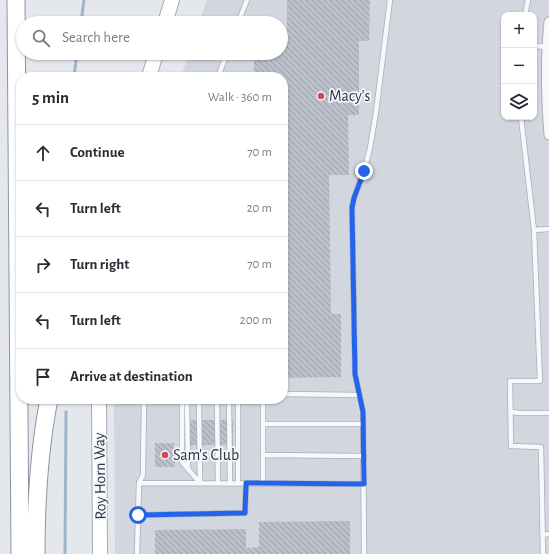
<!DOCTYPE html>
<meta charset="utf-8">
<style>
:root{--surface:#fff;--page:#f7f7f7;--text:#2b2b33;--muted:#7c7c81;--line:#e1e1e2}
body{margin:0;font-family:"Alegreya Sans",sans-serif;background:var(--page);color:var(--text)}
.controls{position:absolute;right:12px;top:12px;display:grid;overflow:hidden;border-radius:8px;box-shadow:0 1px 3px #0004}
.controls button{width:36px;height:36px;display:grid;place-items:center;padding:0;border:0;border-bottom:1px solid var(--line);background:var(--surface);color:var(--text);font:20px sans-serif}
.stop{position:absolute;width:12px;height:12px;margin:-9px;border:3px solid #2563eb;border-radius:50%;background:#fff}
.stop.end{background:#2563eb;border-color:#fff;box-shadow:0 1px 4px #0008}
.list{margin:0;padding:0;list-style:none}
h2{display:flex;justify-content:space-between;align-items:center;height:52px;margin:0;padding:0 16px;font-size:17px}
h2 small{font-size:13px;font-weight:400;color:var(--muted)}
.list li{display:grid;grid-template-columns:26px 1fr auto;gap:12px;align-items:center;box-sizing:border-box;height:56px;padding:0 16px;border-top:1px solid var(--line)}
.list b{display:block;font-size:15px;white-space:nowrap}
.list em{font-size:13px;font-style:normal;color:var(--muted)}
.icon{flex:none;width:22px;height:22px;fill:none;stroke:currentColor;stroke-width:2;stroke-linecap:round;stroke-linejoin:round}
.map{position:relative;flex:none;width:549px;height:554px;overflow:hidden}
.search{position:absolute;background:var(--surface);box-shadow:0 1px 3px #0004;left:16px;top:16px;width:272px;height:44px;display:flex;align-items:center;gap:10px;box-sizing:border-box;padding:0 14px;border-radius:22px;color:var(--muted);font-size:15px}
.panel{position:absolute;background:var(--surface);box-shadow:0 1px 3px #0004;left:16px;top:72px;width:272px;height:332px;border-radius:16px}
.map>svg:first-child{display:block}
</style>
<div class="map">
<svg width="549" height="554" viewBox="0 0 549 554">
<defs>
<pattern id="building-back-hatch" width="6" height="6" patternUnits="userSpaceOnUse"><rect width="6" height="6" fill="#bbc0ca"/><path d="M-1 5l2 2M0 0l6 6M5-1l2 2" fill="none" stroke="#989da6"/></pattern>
</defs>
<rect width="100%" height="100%" fill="#e4e7ec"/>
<path fill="#d2d6de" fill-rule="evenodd" d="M207 0H549V554H115L114 399H283V77H181L189 53H281V23H199ZM504 15H534V117H504Z"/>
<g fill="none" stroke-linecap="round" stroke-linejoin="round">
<path stroke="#9fb4cc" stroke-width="3" d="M81 23 84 0
M74 77 77 53
M65 554 66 412"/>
</g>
<path fill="url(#building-back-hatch)" d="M287 0H370L369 41H359V115H348L349 175H329L331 314H341V377L283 378V77H254V53H281V33L287 32Z
M186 420H233V445H186Z
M155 443H174L175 467H155Z
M350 521V554H155V530L246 529V548L259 547V522Z"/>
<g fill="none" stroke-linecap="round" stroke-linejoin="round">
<defs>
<path id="service" d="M525 15 528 0
M238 23 247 0
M534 46 548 47
M218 77 227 53
M521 117 534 230 540 381H510L511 446 541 447 543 554
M534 230 549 229
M283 394 360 395
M157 399 164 401H238L245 399
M238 399V483
M263 399V483
M182 401V462L200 483
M187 401 188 468
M199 401 200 483
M217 401 218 483
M229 401 230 483
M511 412 520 413H549
M263 424H363
M263 455 364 456
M139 483 364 484
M138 515 245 513 246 483
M542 535 549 534
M137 554 139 483 143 475 144 399
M364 554 363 412 355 374 352 207 354 198 364 171 370 148 376 112 390 0"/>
<path id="minor" d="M549 22C545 59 546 97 549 135"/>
<path id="primary" d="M165 23 172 0
M149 77 156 53
M99 399 100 554"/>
<path id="motorway" d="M16 0 20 554
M36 554C36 502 39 450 49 399"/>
</defs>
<use href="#service" stroke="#a9aeb7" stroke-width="6"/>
<use href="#minor" stroke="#a9aeb7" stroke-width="11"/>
<use href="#primary" stroke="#a3abb8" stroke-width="16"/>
<use href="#motorway" stroke="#8b94a3" stroke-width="19"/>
<use href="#service" stroke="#f7f8fa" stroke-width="4.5"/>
<use href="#minor" stroke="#f7f8fa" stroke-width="9"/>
<use href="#primary" stroke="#fff" stroke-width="14"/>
<use href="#motorway" stroke="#fff" stroke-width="17"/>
</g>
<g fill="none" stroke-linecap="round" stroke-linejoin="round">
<path stroke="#2563eb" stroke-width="5" d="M138 515 245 513 246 483 364 484 363 412 355 374 352 208 354 198 364 171"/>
</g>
<g fill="#d1495b" stroke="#f4f6f9" stroke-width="1.5">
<circle cx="321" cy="96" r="4"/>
<circle cx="165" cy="455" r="4"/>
</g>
<g text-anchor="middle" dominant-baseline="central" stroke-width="3.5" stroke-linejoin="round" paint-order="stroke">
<g font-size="16" fill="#2b3445" stroke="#f4f6f9" text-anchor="start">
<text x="329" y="96">Macy's</text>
<text x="173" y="455">Sam's Club</text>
</g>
<g font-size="16" fill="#2b3445" stroke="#f4f6f9">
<text transform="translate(100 476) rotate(-91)">Roy Horn Way</text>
</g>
</g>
</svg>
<div class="controls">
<button>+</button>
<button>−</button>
<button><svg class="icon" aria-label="layers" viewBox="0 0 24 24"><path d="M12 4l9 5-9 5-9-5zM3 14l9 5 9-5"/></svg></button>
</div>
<div class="stop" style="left:138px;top:515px"></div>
<div class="stop end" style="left:364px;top:171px"></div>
<div class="search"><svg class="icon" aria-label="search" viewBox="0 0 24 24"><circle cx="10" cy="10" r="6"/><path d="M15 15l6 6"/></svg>Search here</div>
<section class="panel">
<h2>5 min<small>Walk · 360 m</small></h2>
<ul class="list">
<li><svg class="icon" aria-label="ahead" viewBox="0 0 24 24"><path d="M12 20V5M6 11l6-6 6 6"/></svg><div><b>Continue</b></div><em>70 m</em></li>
<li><svg class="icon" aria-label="left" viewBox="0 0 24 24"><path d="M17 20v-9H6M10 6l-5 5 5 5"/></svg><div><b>Turn left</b></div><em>20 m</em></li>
<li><svg class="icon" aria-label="right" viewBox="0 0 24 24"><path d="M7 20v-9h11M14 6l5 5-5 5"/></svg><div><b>Turn right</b></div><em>70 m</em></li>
<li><svg class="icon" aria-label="left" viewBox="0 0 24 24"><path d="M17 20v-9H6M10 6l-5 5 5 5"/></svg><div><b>Turn left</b></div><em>200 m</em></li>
<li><svg class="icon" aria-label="arrive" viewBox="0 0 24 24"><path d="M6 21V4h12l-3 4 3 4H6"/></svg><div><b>Arrive at destination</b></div></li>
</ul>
</section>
</div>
